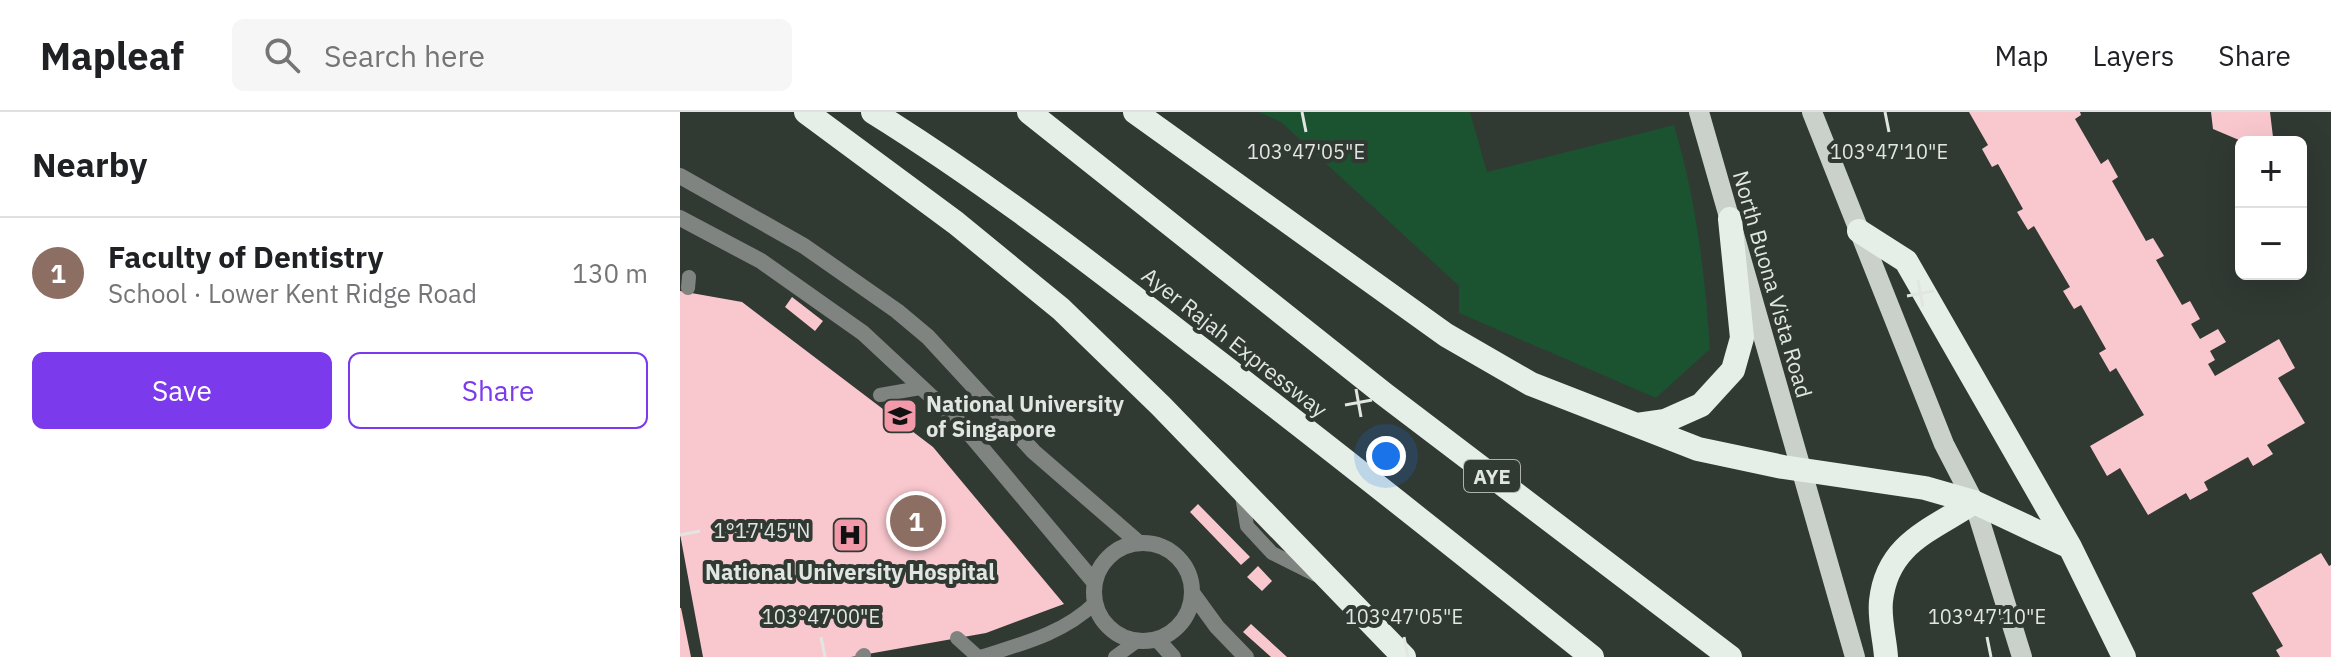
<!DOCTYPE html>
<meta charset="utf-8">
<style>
:root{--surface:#fff;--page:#f6f6f6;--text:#202124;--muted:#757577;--line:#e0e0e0;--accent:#7c3aed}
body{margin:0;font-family:"IBM Plex Sans",sans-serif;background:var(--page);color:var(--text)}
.controls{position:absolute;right:24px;top:24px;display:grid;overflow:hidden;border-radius:12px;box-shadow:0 8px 32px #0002}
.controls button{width:72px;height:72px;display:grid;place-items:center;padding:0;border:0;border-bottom:2px solid var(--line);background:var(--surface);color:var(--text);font:40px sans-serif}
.you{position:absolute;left:706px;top:344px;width:28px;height:28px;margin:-20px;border:6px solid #fff;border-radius:50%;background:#1a73e8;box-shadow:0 0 0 12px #1a73e833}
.badge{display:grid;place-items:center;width:52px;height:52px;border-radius:50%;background:var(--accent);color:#fff;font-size:26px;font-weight:700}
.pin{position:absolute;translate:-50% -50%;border:4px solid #fff;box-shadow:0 2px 8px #0006}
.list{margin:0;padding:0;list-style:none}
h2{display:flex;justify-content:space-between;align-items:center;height:104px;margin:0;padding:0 32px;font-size:34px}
h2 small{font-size:26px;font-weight:400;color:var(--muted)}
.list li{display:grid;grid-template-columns:52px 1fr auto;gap:24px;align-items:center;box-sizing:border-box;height:112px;padding:0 32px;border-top:2px solid var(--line)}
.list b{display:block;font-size:30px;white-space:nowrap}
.list p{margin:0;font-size:26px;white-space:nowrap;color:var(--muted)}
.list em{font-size:26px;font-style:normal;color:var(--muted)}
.actions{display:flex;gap:16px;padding:24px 32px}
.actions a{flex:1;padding:18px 0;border:2px solid var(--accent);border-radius:12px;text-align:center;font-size:28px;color:var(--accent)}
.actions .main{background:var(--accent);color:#fff}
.icon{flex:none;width:44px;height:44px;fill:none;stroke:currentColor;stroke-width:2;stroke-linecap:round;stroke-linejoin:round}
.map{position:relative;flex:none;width:1651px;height:545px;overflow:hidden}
header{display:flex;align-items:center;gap:48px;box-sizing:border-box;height:112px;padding:0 40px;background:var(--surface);border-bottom:2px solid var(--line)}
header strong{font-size:38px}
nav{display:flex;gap:44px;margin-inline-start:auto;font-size:28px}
.search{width:560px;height:72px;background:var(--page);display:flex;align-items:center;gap:20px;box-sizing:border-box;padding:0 28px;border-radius:12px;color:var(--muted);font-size:30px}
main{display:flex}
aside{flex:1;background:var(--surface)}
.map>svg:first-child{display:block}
</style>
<header>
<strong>Mapleaf</strong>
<div class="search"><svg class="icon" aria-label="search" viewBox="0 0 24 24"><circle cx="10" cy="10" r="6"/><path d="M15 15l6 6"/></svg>Search here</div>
<nav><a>Map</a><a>Layers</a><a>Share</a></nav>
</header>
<main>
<aside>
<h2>Nearby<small></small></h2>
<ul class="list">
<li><span class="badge" style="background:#8d6e63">1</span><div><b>Faculty of Dentistry</b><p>School · Lower Kent Ridge Road</p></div><em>130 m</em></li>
</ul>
<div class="actions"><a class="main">Save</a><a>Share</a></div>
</aside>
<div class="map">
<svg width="1651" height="545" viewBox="0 0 1651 545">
<rect width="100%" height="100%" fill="#313933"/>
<path fill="#1b5230" d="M578 0H790L807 60 994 13C1016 86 1025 161 1030 237L976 286 779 201V174L601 10Z"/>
<path fill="#f9c8cf" d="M1289 0H1400L1401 3 1395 7 1421 52 1428 47 1438 65 1432 69 1466 129 1473 126 1484 144 1476 148 1502 193 1510 189 1520 207 1511 212 1520 227 1538 217 1546 230 1530 239 1535 248 1528 252 1535 264 1599 227 1615 256 1598 266 1625 311 1587 333 1593 342 1573 354 1568 345 1524 370 1528 378 1510 388 1506 381 1468 403 1440 356 1427 364 1410 334 1464 303 1436 256 1430 260 1419 241 1426 237 1401 193 1394 197 1383 179 1390 175 1354 114 1348 118 1337 100 1343 97 1318 52 1312 55 1302 37 1308 33Z
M1531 0H1590L1593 25 1559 28 1533 17Z
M0 179 62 190 253 335 384 492 306 521 171 545H23L0 422Z
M112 185 143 209 135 219 105 195Z
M518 392 570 445 561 453 510 400Z
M1641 441 1649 454 1651 453V545H1600L1596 538 1603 534 1572 481Z
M578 454 592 469 582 479 567 465Z
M0 496H1L11 545H0Z
M571 512 607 545H591L563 520Z"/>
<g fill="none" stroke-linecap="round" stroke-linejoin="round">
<path stroke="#808481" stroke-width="14" d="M8 176 9 165
M200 283 240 276
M561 378 567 414 592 441 636 463
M277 526 298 545
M182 545 184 543
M300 545C341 532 383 522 415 491
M435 545 457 529"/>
<path stroke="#808481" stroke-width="16" d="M0 64 124 134 217 199 248 225 354 340 459 431
M0 106 81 149 183 221 284 315 415 471
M414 480a49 49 0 1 1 98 0a49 49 0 1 1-98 0Z
M513 482 537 515 566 545
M477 527 493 545"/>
<path stroke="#c9d1ca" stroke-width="20" d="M1019 0 1175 545
M1132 0 1264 332 1294 390 1342 545"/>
<path stroke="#e5efe8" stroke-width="24" d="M126 0 276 111 381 197 481 294 724 545
M193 0C304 69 408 149 512 230 647 333 780 439 912 545
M349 0 704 282 1050 545
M455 0 766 223 851 272 1018 337 1103 355 1245 376 1294 390 1390 435
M1179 119 1226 149 1390 435 1444 545
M957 313 985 309 1021 293 1053 258 1062 226 1050 107
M1206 545C1205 527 1199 508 1201 489 1207 431 1252 418 1294 390"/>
</g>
<path fill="none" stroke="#e2e6e3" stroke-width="3" d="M622 0 626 20M1205 0 1209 20M1238 168 1243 195M1227 184 1254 179M676 277 681 305M665 293 692 288M0 423 20 419M141 525 145 545M724 525 728 545M1307 525 1311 545"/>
<defs>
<symbol id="university-square" viewBox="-11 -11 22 22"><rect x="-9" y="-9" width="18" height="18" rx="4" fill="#f39aaa" stroke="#313933"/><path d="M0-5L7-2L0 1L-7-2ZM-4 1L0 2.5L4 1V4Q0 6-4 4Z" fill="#111"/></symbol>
<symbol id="hospital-square" viewBox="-11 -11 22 22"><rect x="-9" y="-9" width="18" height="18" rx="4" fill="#f39aaa" stroke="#313933"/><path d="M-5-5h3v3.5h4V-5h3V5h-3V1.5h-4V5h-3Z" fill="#111"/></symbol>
</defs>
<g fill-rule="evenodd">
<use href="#university-square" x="200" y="284" width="40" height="40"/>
<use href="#hospital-square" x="150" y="403" width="40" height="40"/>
</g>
<g text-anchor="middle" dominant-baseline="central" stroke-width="8" stroke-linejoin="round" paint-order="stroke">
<rect fill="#313933" stroke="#adb2ae" stroke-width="2" x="784" y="348" width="56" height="32" rx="6"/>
<g font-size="20" font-weight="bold" fill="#e2e6e3">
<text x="812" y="364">AYE</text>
</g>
<g font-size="22" fill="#e2e6e3" stroke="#313933">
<text transform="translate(1093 172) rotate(74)">North Buona Vista Road</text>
<text transform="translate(555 230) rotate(38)">Ayer Rajah Expressway</text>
</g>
<g font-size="22" font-weight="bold" fill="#e2e6e3" stroke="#313933" text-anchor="start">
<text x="246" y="291">National University<tspan x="246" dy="25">of Singapore</tspan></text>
<text x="170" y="459" text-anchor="middle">National University Hospital</text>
</g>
</g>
<g font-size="20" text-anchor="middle" fill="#e2e6e3" stroke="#313933" stroke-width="8" stroke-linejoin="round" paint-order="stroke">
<text x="1209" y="47">103°47'10"E</text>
<text x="626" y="47">103°47'05"E</text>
<text x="82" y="426">1°17'45"N</text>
<text x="141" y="512">103°47'00"E</text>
<text x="724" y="512">103°47'05"E</text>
<text x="1307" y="512">103°47'10"E</text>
</g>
</svg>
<div class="controls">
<button>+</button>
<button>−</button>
</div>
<div class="you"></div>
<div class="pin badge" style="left:236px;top:409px;background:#8d6e63">1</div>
</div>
</main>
